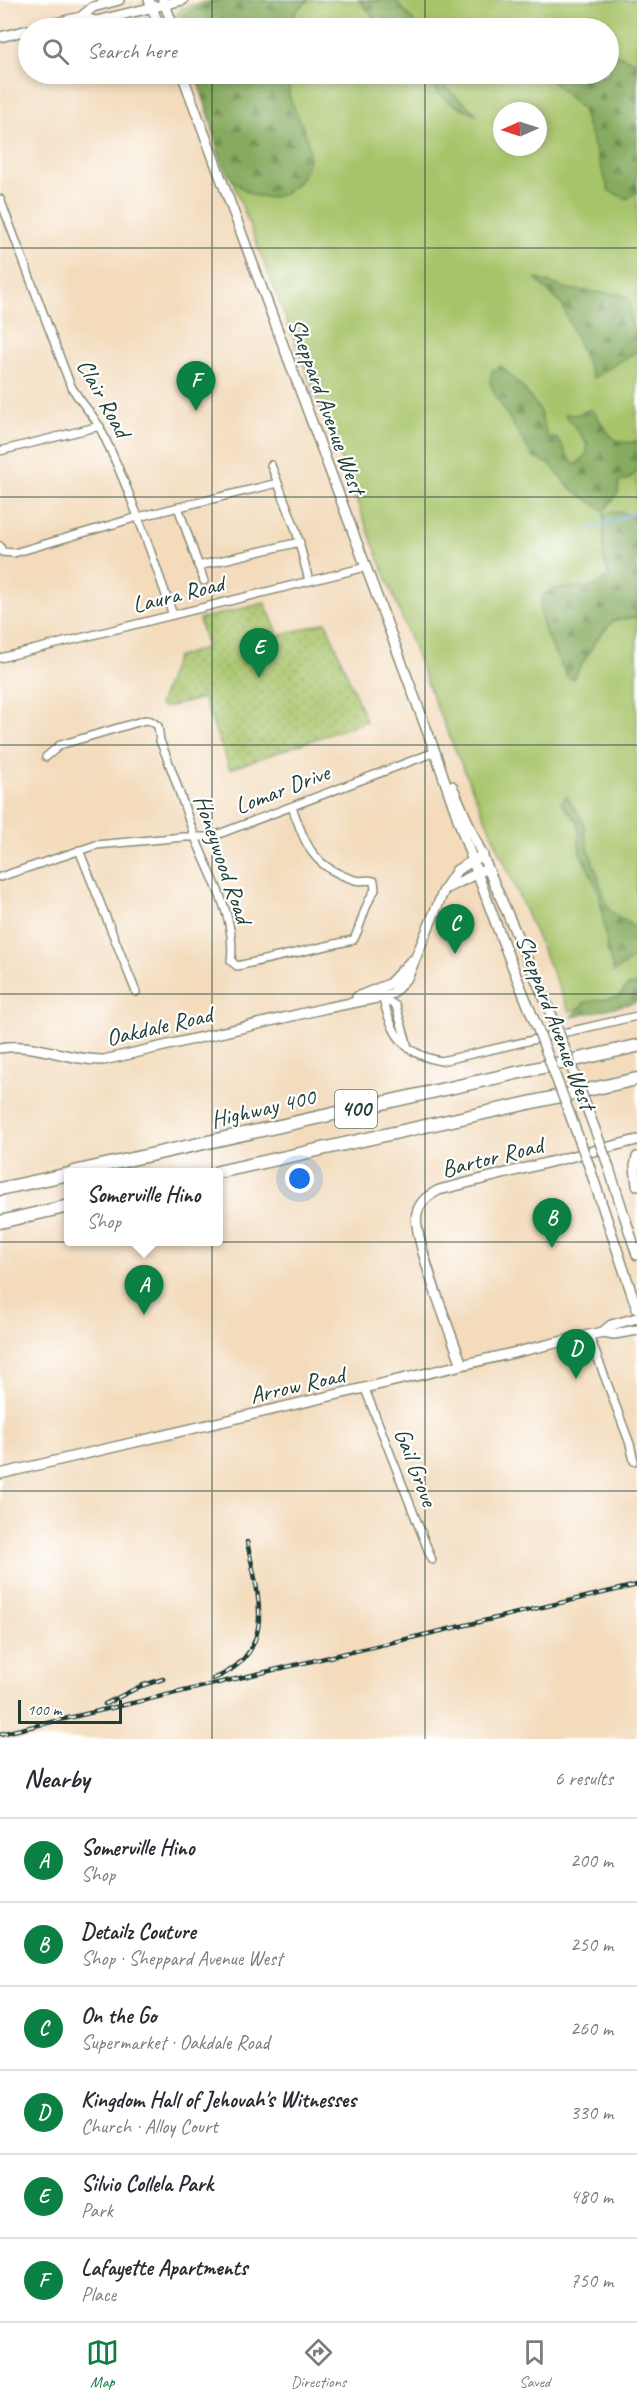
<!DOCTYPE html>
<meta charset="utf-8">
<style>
:root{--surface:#fff;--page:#f2f2f3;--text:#2b2b33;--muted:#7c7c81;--line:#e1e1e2;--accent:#0b8043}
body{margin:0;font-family:Caveat,sans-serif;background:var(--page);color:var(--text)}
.compass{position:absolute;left:493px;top:102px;width:54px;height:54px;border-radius:50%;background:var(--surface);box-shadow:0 3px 9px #0003;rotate:267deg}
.scale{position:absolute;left:18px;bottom:15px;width:104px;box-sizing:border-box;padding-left:6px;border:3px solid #1f3d34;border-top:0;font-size:16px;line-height:21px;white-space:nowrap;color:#1f3d34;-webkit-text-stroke:4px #fff;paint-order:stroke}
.you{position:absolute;left:300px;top:1179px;width:21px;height:21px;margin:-15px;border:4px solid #fff;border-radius:50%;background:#1a73e8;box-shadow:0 0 0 9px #1a73e833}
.badge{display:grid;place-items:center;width:39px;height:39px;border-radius:50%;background:var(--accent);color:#fff;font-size:20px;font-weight:700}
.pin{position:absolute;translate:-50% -50px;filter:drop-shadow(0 2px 3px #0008)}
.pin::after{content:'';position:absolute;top:32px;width:21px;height:18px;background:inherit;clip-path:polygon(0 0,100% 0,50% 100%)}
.popup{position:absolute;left:64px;top:1168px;width:159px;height:78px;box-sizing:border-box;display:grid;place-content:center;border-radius:6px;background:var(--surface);filter:drop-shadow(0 2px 4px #0005);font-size:20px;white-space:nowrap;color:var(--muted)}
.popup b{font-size:22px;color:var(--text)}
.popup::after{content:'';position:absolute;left:50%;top:100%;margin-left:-12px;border:12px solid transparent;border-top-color:var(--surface)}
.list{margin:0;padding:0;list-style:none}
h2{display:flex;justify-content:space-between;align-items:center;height:78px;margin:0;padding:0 24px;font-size:26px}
h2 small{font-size:20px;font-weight:400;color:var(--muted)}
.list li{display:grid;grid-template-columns:39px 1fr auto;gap:18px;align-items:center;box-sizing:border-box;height:84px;padding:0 24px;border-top:2px solid var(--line)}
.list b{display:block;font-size:22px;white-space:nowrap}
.list p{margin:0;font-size:20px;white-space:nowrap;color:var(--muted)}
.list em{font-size:20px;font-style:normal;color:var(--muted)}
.icon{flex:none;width:33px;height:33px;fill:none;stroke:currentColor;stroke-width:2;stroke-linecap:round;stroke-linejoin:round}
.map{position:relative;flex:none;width:637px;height:1739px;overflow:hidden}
.search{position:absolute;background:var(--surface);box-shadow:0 3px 9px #0003;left:18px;right:18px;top:18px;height:66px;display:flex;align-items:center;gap:15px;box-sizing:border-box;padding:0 21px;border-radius:33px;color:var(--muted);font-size:22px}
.sheet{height:582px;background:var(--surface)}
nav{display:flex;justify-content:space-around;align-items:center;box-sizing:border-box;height:84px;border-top:2px solid var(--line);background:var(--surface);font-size:16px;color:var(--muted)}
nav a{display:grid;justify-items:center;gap:3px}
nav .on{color:var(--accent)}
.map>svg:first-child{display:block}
</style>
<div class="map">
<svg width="637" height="1739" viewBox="0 0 637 1739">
<defs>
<pattern id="forest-firs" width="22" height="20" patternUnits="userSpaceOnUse" patternTransform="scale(1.5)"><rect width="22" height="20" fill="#86aa5f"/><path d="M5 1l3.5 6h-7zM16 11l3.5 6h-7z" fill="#6d8c4f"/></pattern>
<pattern id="park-dots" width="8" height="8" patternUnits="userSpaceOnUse" patternTransform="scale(1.5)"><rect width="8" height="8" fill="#a8c46b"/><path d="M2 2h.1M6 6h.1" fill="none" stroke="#88a059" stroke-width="1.8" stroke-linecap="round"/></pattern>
</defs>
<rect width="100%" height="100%" fill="#fff"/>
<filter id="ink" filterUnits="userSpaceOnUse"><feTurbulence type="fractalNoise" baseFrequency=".0167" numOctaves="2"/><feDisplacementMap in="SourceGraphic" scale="12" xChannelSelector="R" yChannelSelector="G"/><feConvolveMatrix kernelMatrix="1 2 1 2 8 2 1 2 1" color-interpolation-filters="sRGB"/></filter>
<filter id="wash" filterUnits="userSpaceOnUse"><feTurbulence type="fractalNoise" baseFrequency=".008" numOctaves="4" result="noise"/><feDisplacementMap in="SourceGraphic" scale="24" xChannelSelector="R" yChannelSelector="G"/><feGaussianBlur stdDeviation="1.35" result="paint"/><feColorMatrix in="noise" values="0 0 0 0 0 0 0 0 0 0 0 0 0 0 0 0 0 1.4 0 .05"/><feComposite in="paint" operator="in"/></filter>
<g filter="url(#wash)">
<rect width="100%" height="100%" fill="#f3dbbc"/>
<path fill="#a8c46b" stroke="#648050" stroke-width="1.5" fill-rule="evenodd" d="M214 0H637V995L569 1011 437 708 220 149 196 74H608V28H181L176 15 183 8ZM502 111H538V147H502Z"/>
<path fill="url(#forest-firs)" stroke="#52744a" stroke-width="1.5" d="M219 0H309L296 11 291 28H186L183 14Z
M359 0H395L414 22 417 28H383Z
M609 52 637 62V191L627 199 609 191 582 109 547 77 546 74H608Z
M195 74H295L289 86V96C295 112 306 130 309 147 313 173 288 201 262 197 252 196 241 188 234 181 217 166 216 138 210 117 205 103 200 88 195 74Z
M422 74H433L436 79 478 115 446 101Z
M535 278 568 289 623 295 630 301V319L633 330 637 331V351L593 378 562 305Z
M501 366 524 389 539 409 548 438H557C563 446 567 459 575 465 603 449 576 432 565 414L575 415 591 409C606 424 608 449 637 441V471L629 479 619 481 618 493 604 511 569 487 550 464 534 458 498 400 490 382 492 371Z
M623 512 637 519V617L613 621 597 639 573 679 568 677C556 656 533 619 543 595L553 589 596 586 609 576 603 557 604 513Z
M566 796 583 821 587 844 609 910 637 929V955L614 972 608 952 599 891 580 853 578 822 561 803Z
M637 985V1002L572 1017 585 1002 619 997 627 986Z"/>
<path fill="url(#park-dots)" stroke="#648050" stroke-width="1.5" d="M265 603 279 636 326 622 366 721 230 769 203 698 163 708 159 705 176 658 207 647 199 619Z"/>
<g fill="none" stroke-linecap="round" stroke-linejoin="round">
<path stroke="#75aee5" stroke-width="2" d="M590 529 637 512"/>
</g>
</g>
<g filter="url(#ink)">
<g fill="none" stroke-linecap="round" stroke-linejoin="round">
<defs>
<path id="street" d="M0 199 70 384C79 402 94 414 101 430 130 489 151 553 173 615
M0 451 100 426
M271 465 296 530 309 581
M178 507 204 581
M0 546 2 552 14 553 138 517 278 483
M198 566 300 542
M0 658 366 567
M46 757 60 745 145 720 151 721 158 726 160 741C174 772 183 805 195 837 210 876 237 918 231 961L237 966 353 940C359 934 364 904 375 890L374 881C367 879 361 882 355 880 312 867 306 845 292 807
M79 850 136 992
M0 877 96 845 184 837H211L435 752
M380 989C391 1028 397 1053 441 1061L637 1016
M382 997 396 1006 407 1043
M589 1335 630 1444 634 1461
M365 1389 432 1560"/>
<path id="secondary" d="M149 0 160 28
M163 0 174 28
M81 17 93 7 119 0
M35 28 81 17 96 21 183 0
M0 37 28 30
M182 74 435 752C466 844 499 937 537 1027
M452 786 555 1023
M445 889 482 871
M357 997 389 984 411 961
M0 1048C38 1042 67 1061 104 1060L326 1008 382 997 393 993 408 976 444 890 457 870 483 855
M637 1157 635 1166 637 1185
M606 1159 637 1255
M588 1163 637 1309
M603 1332 614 1334 637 1330
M462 1365C453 1339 411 1234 417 1213 420 1201 429 1195 439 1190L637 1140
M0 1474 589 1335 603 1332 611 1325 637 1318"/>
<path id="highway" d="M74 1172 637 1046
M218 1172 637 1079
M0 1189 69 1174
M0 1222 69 1206"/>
</defs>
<use href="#street" stroke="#898c78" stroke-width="10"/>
<use href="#secondary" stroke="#898c78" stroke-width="12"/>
<use href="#highway" stroke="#898c78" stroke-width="15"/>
<use href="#street" stroke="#fff" stroke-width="7"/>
<use href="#secondary" stroke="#fff" stroke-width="9"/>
<use href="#highway" stroke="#fff" stroke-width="12"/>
<defs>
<path id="rail" d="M213 1679C279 1653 258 1594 247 1542
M105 1704 141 1686 163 1679
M0 1734 637 1585"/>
</defs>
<use href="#rail" stroke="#1f3d34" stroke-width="4.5"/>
<use href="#rail" stroke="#fff" stroke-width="2" stroke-dasharray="7" stroke-linecap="butt"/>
<defs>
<path id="secondary-bridge" d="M555 1023 606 1159
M537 1027 588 1163"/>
</defs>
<use href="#secondary-bridge" stroke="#898c78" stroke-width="12" stroke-linecap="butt"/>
<use href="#secondary-bridge" stroke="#fff" stroke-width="9"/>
</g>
</g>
<path fill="none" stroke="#1f3d34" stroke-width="1.5" stroke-opacity="0.55" d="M212 0V28M425 0V28M212 74V1739M425 74V1739M0 248H637M0 497H637M0 745H637M0 994H637M0 1242H637M0 1491H637"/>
<g text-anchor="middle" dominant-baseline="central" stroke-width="4.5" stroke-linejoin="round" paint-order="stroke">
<rect fill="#fff" stroke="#627771" stroke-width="1.5" x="335" y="1090" width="42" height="38" rx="4.5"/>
<g font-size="22" font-weight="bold" fill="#1f3d34">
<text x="356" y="1109">400</text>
</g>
<g font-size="24" fill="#1f3d34" stroke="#fff">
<text transform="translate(104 398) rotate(61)">Clair Road</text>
<text transform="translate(327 406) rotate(70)">Sheppard Avenue West</text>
<text transform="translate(178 594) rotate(-14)">Laura Road</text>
<text transform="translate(282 789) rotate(-21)">Lomar Drive</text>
<text transform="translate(223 859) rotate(71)">Honeywood Road</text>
<text transform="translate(556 1022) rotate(69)">Sheppard Avenue West</text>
<text transform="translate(159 1026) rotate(-13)">Oakdale Road</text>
<text transform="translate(263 1108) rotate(-13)">Highway 400</text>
<text transform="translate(492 1157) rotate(-14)">Bartor Road</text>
<text transform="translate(297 1385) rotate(-13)">Arrow Road</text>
<text transform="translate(416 1467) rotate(69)">Gail Grove</text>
</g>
</g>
</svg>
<svg class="compass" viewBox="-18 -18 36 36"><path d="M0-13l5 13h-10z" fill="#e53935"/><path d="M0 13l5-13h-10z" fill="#7c7c81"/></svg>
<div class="scale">100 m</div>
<div class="you"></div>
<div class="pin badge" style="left:144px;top:1315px">A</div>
<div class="popup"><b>Somerville Hino</b>Shop</div>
<div class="pin badge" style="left:552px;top:1248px">B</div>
<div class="pin badge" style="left:455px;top:954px">C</div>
<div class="pin badge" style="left:576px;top:1379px">D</div>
<div class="pin badge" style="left:259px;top:678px">E</div>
<div class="pin badge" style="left:196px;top:411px">F</div>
<div class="search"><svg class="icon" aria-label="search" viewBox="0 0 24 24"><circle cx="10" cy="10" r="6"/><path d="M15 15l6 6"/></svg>Search here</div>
</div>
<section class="sheet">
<h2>Nearby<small>6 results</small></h2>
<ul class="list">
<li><span class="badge">A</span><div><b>Somerville Hino</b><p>Shop</p></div><em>200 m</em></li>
<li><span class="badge">B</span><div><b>Detailz Couture</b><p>Shop · Sheppard Avenue West</p></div><em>250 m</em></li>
<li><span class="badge">C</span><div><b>On the Go</b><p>Supermarket · Oakdale Road</p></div><em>260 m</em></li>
<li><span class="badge">D</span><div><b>Kingdom Hall of Jehovah's Witnesses</b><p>Church · Alloy Court</p></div><em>330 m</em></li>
<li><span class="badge">E</span><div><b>Silvio Collela Park</b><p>Park</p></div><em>480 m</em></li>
<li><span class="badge">F</span><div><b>Lafayette Apartments</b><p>Place</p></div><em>750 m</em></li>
</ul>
</section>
<nav>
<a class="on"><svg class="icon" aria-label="map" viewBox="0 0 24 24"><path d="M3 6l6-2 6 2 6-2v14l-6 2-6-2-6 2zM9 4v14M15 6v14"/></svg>Map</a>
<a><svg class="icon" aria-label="directions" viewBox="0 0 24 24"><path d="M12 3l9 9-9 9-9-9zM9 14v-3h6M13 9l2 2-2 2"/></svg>Directions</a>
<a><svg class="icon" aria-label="saved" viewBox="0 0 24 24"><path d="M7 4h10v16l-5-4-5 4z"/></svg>Saved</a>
</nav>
